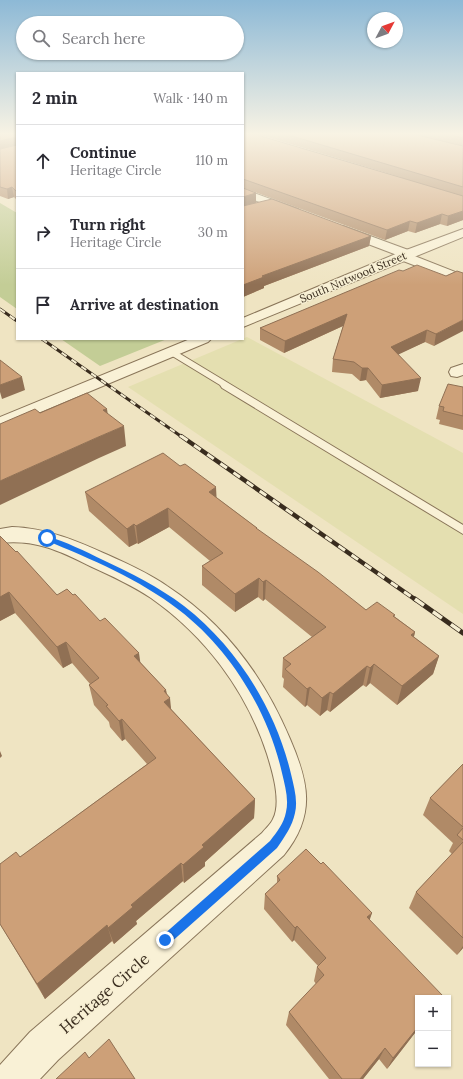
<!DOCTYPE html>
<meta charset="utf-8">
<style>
:root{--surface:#fff;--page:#f7f7f7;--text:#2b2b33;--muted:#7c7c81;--line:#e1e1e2}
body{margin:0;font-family:Lora,serif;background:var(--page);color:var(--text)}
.controls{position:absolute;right:12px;bottom:12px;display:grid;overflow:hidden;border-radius:0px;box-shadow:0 1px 3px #0004}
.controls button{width:36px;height:36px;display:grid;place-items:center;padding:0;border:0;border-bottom:1px solid var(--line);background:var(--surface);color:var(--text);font:20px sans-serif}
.compass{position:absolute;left:367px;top:12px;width:36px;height:36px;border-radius:50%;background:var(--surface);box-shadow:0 1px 3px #0004;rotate:49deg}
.stop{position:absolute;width:12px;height:12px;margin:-9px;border:3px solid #1a73e8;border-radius:50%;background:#fff}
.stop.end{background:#1a73e8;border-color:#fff;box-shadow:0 1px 4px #0008}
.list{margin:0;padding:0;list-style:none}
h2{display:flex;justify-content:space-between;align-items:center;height:52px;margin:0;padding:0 16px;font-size:17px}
h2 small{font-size:13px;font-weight:400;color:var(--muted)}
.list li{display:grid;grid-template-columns:26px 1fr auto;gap:12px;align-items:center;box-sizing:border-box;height:72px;padding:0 16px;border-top:1px solid var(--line)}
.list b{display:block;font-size:15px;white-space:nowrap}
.list p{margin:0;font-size:13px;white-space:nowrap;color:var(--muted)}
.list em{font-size:13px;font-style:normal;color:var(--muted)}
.icon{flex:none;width:22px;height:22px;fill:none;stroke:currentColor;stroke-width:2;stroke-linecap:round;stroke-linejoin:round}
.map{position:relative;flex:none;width:463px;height:1079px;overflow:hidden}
.search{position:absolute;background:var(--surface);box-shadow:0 1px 3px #0004;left:16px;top:16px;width:228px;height:44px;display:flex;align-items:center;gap:10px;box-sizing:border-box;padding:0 14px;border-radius:22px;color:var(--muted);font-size:15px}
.panel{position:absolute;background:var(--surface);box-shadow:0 1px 3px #0004;left:16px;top:72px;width:228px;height:268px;border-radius:0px}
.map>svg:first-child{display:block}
</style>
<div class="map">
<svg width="463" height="1079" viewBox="0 0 463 1079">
<rect width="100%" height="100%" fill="#efe4c2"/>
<path fill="#e4dfb0" d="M247 337 463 453V614L128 387Z"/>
<path fill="#c3cd96" d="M0 203 17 213V309L0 297Z
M61 339H167L100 366Z"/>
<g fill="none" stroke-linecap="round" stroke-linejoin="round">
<defs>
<path id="service" d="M172 349 463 525V534L222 388 220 385 169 354 168 352 169 350Z"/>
<path id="minor" d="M243 189 298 209 300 211 298 213H290L243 196Z
M343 226 411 251 412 255 463 275V284L398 259 397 255 339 233 337 230 339 227Z
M463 364V375L457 377 451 376 449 372 451 368Z
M12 527C47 528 77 541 108 555 128 564 148 573 167 586 224 623 264 677 290 739 309 783 316 815 284 855L58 1060 40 1079H0V1065L30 1032 262 833C265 829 271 824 273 819 282 802 272 770 267 754 246 690 205 636 151 598 133 586 112 576 92 567 60 551 36 539 0 543V529Z"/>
<path id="tertiary" d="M463 229V237L243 327V318L398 253Z
M190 339H211L208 342 0 429V417Z"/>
</defs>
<use href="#service" stroke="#897559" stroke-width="2"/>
<use href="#minor" stroke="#897559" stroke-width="2"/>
<use href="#tertiary" stroke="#897559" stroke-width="2"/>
<use href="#service" fill="#f9f1d6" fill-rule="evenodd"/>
<use href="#minor" fill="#f9f1d6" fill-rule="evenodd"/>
<use href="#tertiary" fill="#f9f1d6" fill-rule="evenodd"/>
<defs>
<path id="rail-far3" d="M0 309 1 310"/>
<path id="rail-far2" d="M0 309 17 321
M42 339 182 437"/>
<path id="rail-far1" d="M181 436 416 600"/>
<path id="rail" d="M415 599 463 633"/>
</defs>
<use href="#rail-far3" stroke="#392c1e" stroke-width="2"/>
<use href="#rail-far2" stroke="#392c1e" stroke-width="3"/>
<use href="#rail-far1" stroke="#392c1e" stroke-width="4.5"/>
<use href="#rail" stroke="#392c1e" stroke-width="5"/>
<use href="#rail-far3" stroke="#f6eed2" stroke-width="1.5" stroke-dasharray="4" stroke-linecap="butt"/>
<use href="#rail-far2" stroke="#f6eed2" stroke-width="2" stroke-dasharray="6" stroke-linecap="butt"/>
<use href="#rail-far1" stroke="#f6eed2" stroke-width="3" stroke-dasharray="8" stroke-linecap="butt"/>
<use href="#rail" stroke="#f6eed2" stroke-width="3.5" stroke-dasharray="11" stroke-linecap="butt"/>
</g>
<path fill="#b08a67" d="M0 134H17V200L14 197 8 199 0 196Z
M243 134 400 177 257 134H463V220L447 226 440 224 415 233 408 231 385 240 249 190 256 193V203L371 236 369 246 264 286V288L243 297Z
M403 271 446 276 457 271 434 346 425 342 398 354 418 391 380 398 366 380 360 381 352 374 332 372 333 359 343 326 284 353 260 340V328Z
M463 387V430L439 424 440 420 436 419 439 406Z
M85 492 217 498 257 528V529L366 610 395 615 394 616 415 632 414 637 439 656 433 674 397 705 370 683 366 687 363 685 330 712 327 710 320 716 307 705 305 707 283 687 284 679 282 677 283 658 312 637 265 599 263 601 258 597 235 612 202 585V566L210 561 169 527 138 544 137 543 129 547 89 511Z
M0 536 57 595 141 663 166 690 167 694 171 709 255 799 254 818 205 862V866L184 883 183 881 136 921 137 924 114 944 112 941 45 999 0 924 20 857 147 764 125 739 122 741 110 727 109 722 94 705 89 685 90 684 72 663 63 668 15 613 0 621Z
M463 764V948L457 955 409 908 416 892 452 854 449 851 453 843 423 815 430 798Z
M277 876 372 913 369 919 418 998V1029L387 1069 379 1059 363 1079H329L286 1025 289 1012 316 984 314 981 317 967 318 966 294 940 292 942 264 909 265 894 277 883Z"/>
<path fill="#907054" d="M16 137 17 146 0 150V141Z
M12 187 14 197 8 199 7 189Z
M256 193V203L243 207V197Z
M463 211V220L447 226 448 216Z
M442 214 440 224 415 233 417 223Z
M410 221 408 231 385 240 387 230Z
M371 236 369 246 264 286V288L243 297V285L262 276Z
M347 314 345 325 284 353 285 341Z
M463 320V331L434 346 436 334Z
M427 330 425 342 389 359 391 347Z
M362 368H368L366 380 360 381Z
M22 377 25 390 2 399 0 392V385Z
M421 378 418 391 380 398 382 385Z
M107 409 110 429 103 410Z
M124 426 126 446 99 458 0 505V481L96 438Z
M216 487 217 506 209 492Z
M168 508 169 527 138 544 136 526Z
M134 524 137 543 129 547 127 529Z
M259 578 258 597 235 612V594Z
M266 580 265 599 263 601V582Z
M9 592 15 613 0 621V597Z
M415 632 410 650 411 635Z
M66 642 72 663 63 668 57 647Z
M139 653 142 674 134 656Z
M439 656 433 674 397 705 402 686Z
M374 664 370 683 366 687 370 668Z
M367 666 363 685 330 712 333 694Z
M310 687 307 705 305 707 307 689Z
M166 690 167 700 170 698 172 718 164 702V691Z
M330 692 327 710 320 716 322 698Z
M122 719 125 739 122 741 119 721Z
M0 751 2 756 0 758Z
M255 799 254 818 205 862V866L184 883 183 865 202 845Z
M181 863 183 881 136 921 137 924 114 944 108 928 131 905Z
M372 913 367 928V917Z
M107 925 112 941 45 999 37 984Z
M297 926 294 940 292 942 295 928Z
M463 946V948L457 955Z
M418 1027V1029L387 1069 393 1058Z
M385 1048 379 1059 363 1079H360Z"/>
<path fill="#cda078" stroke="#907054" d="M0 134H17V192L12 187 7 189 0 187V149L17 145 16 137 0 141Z
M243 134H254L463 196V211L448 216 442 214 417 223 410 221 387 230 243 179Z
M285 134H413L463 146V187Z
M447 134H463V138Z
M243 188 256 193 243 197Z
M272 199 371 236 262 276 264 277 243 285V206Z
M417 265 446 276 457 271 463 273V320L436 334 427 330 391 347 421 378 382 385 368 368H362L354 362 333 359 347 314 285 341 260 328 399 270 403 271Z
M0 360 22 377 0 385Z
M448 384 463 387V416L443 411 444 407 439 406Z
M87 393 107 409 103 410 124 426 96 438 0 481V424L35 409 40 413Z
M163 453 180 466 185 464 216 487 209 492 257 528H256L318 572 366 610 377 602 395 615 393 616 415 632 411 635 439 656 402 686 374 664 370 668 367 666 333 694 330 692 322 698 310 687 307 689 285 669 291 664 283 658 326 627 266 580 263 582 259 578 235 594 202 566 223 553 168 508 136 526 134 524 127 529 85 492Z
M0 536 16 552 17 551 57 595 67 589 73 595 75 594 100 621 105 618 139 653 134 656 166 690 164 691 170 698 164 702 255 799 202 845 204 847 183 865 181 863 131 905 133 907 108 928 107 925 37 984 0 924V864L16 852 20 857 156 758 122 719 119 721 106 706 108 705 89 685 99 678 66 642 57 647 9 592 0 597Z
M463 764V827L430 798Z
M463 828V840L457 835Z
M463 842V938L416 892Z
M306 849 321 864 323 862 372 913 367 917 443 996 441 998H418V1027L393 1058 385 1048 360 1079H342L289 1012 324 975 317 967 326 958 297 926 295 928 265 894 280 880 277 876Z
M109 1039 135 1079H56L85 1052 89 1058Z"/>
<linearGradient id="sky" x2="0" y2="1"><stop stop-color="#8db9d6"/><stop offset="0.47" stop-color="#f8f3e4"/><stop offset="1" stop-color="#f8f3e4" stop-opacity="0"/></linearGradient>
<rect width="463" height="285" fill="url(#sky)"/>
<path fill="#1a73e8" d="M47 536C66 542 85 551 103 560 131 573 159 587 184 606 237 647 276 710 291 774 294 787 298 800 295 813 292 827 285 836 277 848L169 944 165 945 162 944 160 940 162 936 270 841C277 832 284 823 286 812 289 799 285 786 282 773 268 711 230 649 179 610 139 579 91 559 45 540V537Z"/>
<g text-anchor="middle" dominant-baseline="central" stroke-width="3" stroke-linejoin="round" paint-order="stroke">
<g font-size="11" fill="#392c1e" stroke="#f6eed2">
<text transform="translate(353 277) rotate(-23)">South Nutwood Street</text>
</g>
<g font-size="16" fill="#392c1e" stroke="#f6eed2">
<text transform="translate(104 993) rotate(-41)">Heritage Circle</text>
</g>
</g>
</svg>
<div class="controls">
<button>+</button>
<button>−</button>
</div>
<svg class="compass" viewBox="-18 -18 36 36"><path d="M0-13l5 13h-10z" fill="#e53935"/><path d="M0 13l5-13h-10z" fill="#7c7c81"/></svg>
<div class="stop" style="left:47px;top:538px"></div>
<div class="stop end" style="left:165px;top:940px"></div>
<div class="search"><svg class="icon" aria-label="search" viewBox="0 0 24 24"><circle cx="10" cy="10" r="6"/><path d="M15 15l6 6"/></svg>Search here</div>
<section class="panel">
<h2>2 min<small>Walk · 140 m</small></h2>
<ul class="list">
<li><svg class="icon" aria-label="ahead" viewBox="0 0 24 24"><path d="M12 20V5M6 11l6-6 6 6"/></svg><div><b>Continue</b><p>Heritage Circle</p></div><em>110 m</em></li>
<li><svg class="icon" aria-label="right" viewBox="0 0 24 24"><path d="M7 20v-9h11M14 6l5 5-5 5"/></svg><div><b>Turn right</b><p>Heritage Circle</p></div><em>30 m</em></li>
<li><svg class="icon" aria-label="arrive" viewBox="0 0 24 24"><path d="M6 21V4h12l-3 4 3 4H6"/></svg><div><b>Arrive at destination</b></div></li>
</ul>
</section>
</div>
